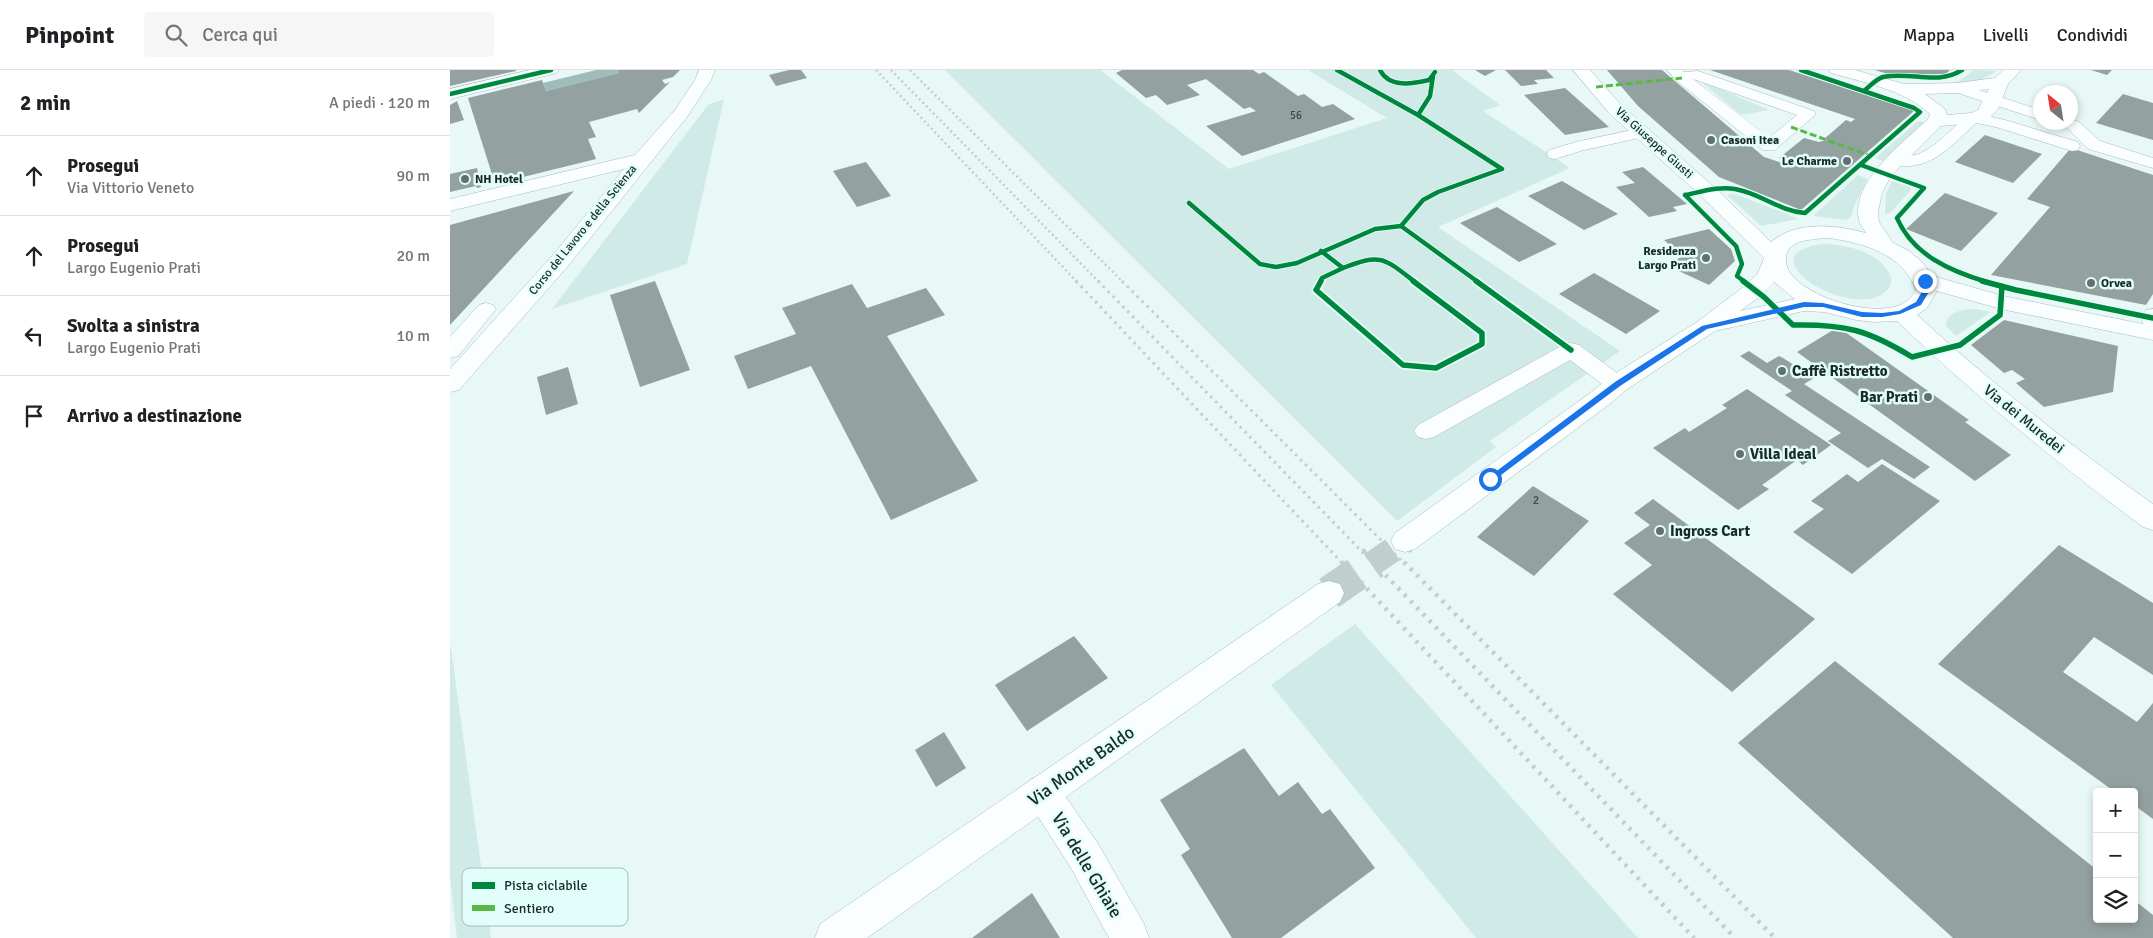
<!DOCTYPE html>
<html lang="it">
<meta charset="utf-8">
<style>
:root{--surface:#fff;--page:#f6f6f6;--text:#202124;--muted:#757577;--line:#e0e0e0}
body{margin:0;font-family:Signika,sans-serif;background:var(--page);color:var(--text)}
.controls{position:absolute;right:15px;bottom:15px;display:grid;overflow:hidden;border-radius:5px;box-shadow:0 2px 8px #0003}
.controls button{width:45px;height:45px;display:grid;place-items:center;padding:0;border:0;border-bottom:1px solid var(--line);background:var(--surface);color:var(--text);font:25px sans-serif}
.compass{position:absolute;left:1583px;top:15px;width:45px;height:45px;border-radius:50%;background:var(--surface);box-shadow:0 2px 8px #0003;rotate:330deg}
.stop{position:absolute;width:15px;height:15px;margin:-11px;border:4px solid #1a73e8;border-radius:50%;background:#fff}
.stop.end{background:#1a73e8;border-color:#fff;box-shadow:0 1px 5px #0008}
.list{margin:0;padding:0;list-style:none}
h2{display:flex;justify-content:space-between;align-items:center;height:65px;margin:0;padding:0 20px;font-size:21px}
h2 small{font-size:16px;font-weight:400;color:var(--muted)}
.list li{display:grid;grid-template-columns:32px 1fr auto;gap:15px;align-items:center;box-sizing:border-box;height:80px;padding:0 20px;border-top:1px solid var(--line)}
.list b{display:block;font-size:19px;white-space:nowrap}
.list p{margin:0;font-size:16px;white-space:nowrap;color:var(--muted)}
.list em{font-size:16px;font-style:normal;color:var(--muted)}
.icon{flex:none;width:28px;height:28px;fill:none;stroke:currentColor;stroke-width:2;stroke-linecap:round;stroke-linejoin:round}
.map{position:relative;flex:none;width:1703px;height:868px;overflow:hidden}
header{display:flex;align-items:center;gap:30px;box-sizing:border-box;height:70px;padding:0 25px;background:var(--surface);border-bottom:1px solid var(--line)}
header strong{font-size:24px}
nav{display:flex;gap:28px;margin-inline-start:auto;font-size:18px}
.search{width:350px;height:45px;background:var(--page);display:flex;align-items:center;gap:12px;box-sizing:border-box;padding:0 18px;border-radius:5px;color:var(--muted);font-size:19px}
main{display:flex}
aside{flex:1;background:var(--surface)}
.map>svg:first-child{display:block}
</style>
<header>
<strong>Pinpoint</strong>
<div class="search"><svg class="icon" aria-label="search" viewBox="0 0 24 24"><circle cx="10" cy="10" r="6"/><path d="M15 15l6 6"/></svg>Cerca qui</div>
<nav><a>Mappa</a><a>Livelli</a><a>Condividi</a></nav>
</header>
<main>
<aside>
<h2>2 min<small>A piedi · 120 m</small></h2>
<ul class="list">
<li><svg class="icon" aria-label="ahead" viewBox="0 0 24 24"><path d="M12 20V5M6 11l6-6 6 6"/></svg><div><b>Prosegui</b><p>Via Vittorio Veneto</p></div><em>90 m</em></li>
<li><svg class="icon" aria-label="ahead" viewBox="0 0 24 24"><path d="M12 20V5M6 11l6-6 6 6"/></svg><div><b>Prosegui</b><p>Largo Eugenio Prati</p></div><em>20 m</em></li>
<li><svg class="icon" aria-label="left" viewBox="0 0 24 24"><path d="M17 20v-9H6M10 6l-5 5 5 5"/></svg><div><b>Svolta a sinistra</b><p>Largo Eugenio Prati</p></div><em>10 m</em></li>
<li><svg class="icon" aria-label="arrive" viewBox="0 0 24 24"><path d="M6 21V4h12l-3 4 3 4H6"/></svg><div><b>Arrivo a destinazione</b></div></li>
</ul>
</aside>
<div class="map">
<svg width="1703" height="868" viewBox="0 0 1703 868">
<rect width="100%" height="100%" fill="#e7f8f6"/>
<path fill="#d0eae7" d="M495 0H650L779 99 937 48 858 0H1002L1050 35 1033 41 1120 98 988 157 1170 281 1040 371 1046 377 947 451Z
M1524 0 1547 1 1527 12 1506 13Z
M1249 10 1319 40 1291 45Z
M274 29 237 194 102 239 258 35Z
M1468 51 1475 53 1433 91 1425 88Z
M1408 105 1418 109 1404 136 1401 147 1396 150 1363 146Z
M1442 111 1459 117 1461 120 1440 143 1435 144 1436 123Z
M1285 124 1293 127 1349 149 1311 156 1277 125Z
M1373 174C1396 175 1429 181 1440 205 1442 209 1442 214 1438 219 1408 256 1289 184 1373 174Z
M1526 239 1541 242 1506 266 1496 256C1497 240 1513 240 1526 239Z
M905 554 1188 868H1026L821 615Z
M0 572 41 868H7L0 808Z"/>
<path fill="#9ebdba" d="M146 0H170L167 1 169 3 96 21 93 13Z"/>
<path fill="#93a1a0" d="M0 0H66V1L0 16Z
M170 0H230L223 7 212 10 215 14 220 12 189 43 187 39 139 52 146 67 138 69 146 89 45 114 18 28 92 10 96 21 169 3 167 1Z
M339 0H351L357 8 326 16 319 5Z
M672 0H803L809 4 814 2 848 26 854 24 872 37 883 34 905 49 792 86 756 56 806 41 800 37 794 39 756 9 737 15 750 25 717 35 706 25 696 28 666 3Z
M1025 0H1046L1035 6Z
M1055 0H1096L1104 8 1084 10 1088 14 1071 16Z
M1157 0H1212L1314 87 1335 94 1337 92 1329 88 1354 68 1369 72 1377 70 1374 69 1396 50 1401 52 1405 49 1260 0H1339L1464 41 1351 140 1269 107 1188 36Z
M1425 0H1500L1496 4 1441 5Z
M1641 0H1662L1657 5Z
M1115 18 1159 57 1115 65 1074 25Z
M1673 24 1703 33V70L1646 53Z
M7 31 14 50 0 54V35Z
M1535 65 1592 84 1563 113 1505 92Z
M1621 78 1703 105V224L1696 235 1541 205 1600 137 1577 129Z
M416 92 441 126 407 137 383 101Z
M1193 97 1237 134 1223 137 1227 141 1199 147 1166 117 1185 113 1172 102Z
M27 98 31 117 27 118 26 116 0 122V104Z
M1112 111 1168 144 1134 160 1078 126Z
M124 121 0 255V155Z
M1495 123 1548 143 1511 181 1456 159Z
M1047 137 1107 174 1069 192 1010 153Z
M1259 159 1281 179 1285 191 1259 215 1218 196 1232 186 1214 170Z
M1144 203 1210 241 1176 264 1109 224Z
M205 211 240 300 190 317 160 225Z
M402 214 417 238 476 218 495 245 437 266 528 411 441 450 361 296 298 319 284 286 346 264 332 238Z
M1554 250 1668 276 1663 322 1594 337 1566 313 1575 309 1562 300 1554 303 1521 275Z
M1388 257 1519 350 1515 352 1561 385 1525 411 1347 282Z
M1299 281 1317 293 1329 286 1333 288 1364 308 1354 314 1480 397 1464 409 1432 389 1418 398 1378 371 1391 363 1335 325 1342 321 1290 286Z
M118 297 128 334 96 345 87 307Z
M1297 319 1381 375 1353 395 1347 390 1312 415 1319 419 1288 440 1203 378 1235 358 1239 362 1277 338 1272 335Z
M1432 394 1490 431 1402 504 1343 462 1374 439 1361 431 1397 404 1408 412Z
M1083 416 1139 451 1084 506 1027 467Z
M1203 429 1365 549 1282 622 1163 524 1202 495 1174 473 1200 455 1184 443Z
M1609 475 1703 533V605L1644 567 1613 602 1687 652 1703 633V749L1684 735V722H1665L1488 594Z
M624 566 658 608 577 661 545 615Z
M1385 591 1647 800V849H1684V830L1703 845V868H1503L1288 673Z
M494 662 516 698 486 717 465 680Z
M794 678 829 726 848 712 872 744 880 739 925 798 831 868H782L731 785 740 779 710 730Z
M582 823 610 868H522Z"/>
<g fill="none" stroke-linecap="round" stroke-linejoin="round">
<path stroke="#becfcd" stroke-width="25" stroke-dasharray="25 12" stroke-linecap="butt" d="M922 494 955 471"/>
<path stroke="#becfcd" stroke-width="34" stroke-dasharray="34 17" stroke-linecap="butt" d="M879 523 924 492"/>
<defs>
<path id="service" d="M1217 0H1232L1234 2 1248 1 1364 41 1366 44 1325 80H1313L1227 11ZM1243 9 1347 45 1319 68Z
M1507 13 1590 40V50L1502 21 1499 18 1502 15Z
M1523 43 1555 50 1628 72 1630 76 1628 80 1622 81 1546 57 1526 53C1499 78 1479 104 1438 94L1436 90 1438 86C1447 84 1456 86 1465 85 1481 82 1505 56 1517 45Z
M1620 49 1629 52 1650 71 1703 88V98L1638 79 1617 58 1608 55 1606 52H1620Z
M1192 58 1198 60 1200 63 1198 66 1134 80 1105 89 1099 88 1097 84 1099 80 1130 71Z
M36 233 43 235 46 239 8 286 0 288V267L29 235Z
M1703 239V263L1696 261 1691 248 1696 240Z
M1121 273 1129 275 1175 309 1178 314 1175 319 1167 321 1159 319 1120 290 984 367 976 369 968 367 964 361 968 355 1113 275Z"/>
<path id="minor" d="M80 0H109L107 3 0 29V19Z
M249 0H265L261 10 237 47 118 196 9 320 0 322V299L102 186 174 99 0 141V129L185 85 225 40 245 10Z
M592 705 604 710 647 772 694 854 699 868H659L621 798 580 734 575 722 580 710Z"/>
<path id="tertiary" d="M1123 0H1140L1171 35 1264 117 1321 172C1347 150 1387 155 1416 163 1414 159 1410 155 1409 150 1400 112 1454 72 1478 49L1480 44C1453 19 1415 13 1381 3L1379 0H1405L1454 14 1507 13 1545 8 1553 0H1571L1558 14 1548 39 1540 48 1523 53 1491 56 1441 106 1432 123 1428 142 1429 152 1443 173 1459 181 1471 191 1483 206 1553 226 1703 256V270L1551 239 1487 221 1477 238 1467 245C1541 313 1621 376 1703 434V460L1693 457C1607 393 1524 325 1447 251L1424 252 1406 250 1374 242 1354 241 1265 261 1176 320 1161 333 965 479 955 482 945 479 941 471 945 463 1143 321 1158 308 1247 252 1296 215 1308 203 1314 188 1250 125 1159 43ZM1539 19 1528 40 1521 43 1497 45 1495 39 1475 24 1507 23ZM1379 168C1414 173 1453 184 1466 220 1462 227 1457 232 1450 235 1421 247 1358 228 1340 203 1337 199 1336 194 1336 189 1335 169 1365 169 1379 168ZM1324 212 1345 229 1290 241 1312 225Z
M879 511 890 514 894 523 890 532 417 868H365L370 854 868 514Z"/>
</defs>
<use href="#service" stroke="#abb9b8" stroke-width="1"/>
<use href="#minor" stroke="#abb9b8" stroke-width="1"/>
<use href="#tertiary" stroke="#abb9b8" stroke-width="1"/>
<use href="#service" fill="#fbfefe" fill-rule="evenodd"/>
<use href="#minor" fill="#fbfefe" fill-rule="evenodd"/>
<use href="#tertiary" fill="#fbfefe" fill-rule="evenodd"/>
<path stroke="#c8cccc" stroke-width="2.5" stroke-dasharray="2 3" stroke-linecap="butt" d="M426 0 627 212
M441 0 649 212
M460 0 673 212"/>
<path stroke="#c8cccc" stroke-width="3" stroke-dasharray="2.5 4.5" stroke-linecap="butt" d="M626 211 893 494
M648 211 924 494
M672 211 955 494"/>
<path stroke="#c8cccc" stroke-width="4.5" stroke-dasharray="3 6" stroke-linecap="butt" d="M892 492 1244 868
M923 492 1285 868
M954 492 1325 868"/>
<path stroke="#58b947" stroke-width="3" stroke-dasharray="7 3" stroke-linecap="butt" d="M1146 17 1232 8
M1341 57 1421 86"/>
<defs>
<path id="cycleway-far1" d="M887 0 968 45
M930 0C939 18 962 14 979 10L985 2
M983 6 980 26 968 45 1052 99 988 122 973 130 951 156 1028 212
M1414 21C1420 16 1426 9 1433 7 1461 1 1486 16 1512 0
M0 24 101 0
M1411 95 1474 118 1447 148C1463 185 1500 201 1537 212
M1235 125 1286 176 1292 194 1287 206 1295 212
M1235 125C1251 122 1269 116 1285 119 1310 123 1329 141 1355 143L1470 42 1464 38 1351 0
M739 133 810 194 826 197 847 193 925 159 951 156
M871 181 893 198
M893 198C931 183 934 188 965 212
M870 212 872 208 893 198"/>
<path id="cycleway" d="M871 211 866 220 953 295 986 298 1032 274V263L963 211
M1026 211 1121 280
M1293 211 1314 227 1343 255C1395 254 1418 260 1462 287L1510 275 1550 245 1552 216
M1532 211 1566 220 1703 248"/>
</defs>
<use href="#cycleway-far1" stroke="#e1fefb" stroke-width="6"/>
<use href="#cycleway" stroke="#e1fefb" stroke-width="9"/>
<use href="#cycleway-far1" stroke="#00873e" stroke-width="4.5"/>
<use href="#cycleway" stroke="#00873e" stroke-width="5.5"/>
</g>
<path fill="#1a73e8" d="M1473 209 1478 211 1480 220 1471 235 1450 244 1432 247H1412L1373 237H1354L1257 259 1170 316 1043 411 1040 412 1036 409 1165 312 1252 256 1354 232 1373 233 1412 242 1432 243 1449 241 1466 232 1473 220Z"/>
<g fill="#62716f" stroke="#e1fefb" stroke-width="2">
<circle cx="1261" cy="70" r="5"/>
<circle cx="1397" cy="91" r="5"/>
<circle cx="15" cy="109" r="5"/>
<circle cx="1256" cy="188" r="5"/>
<circle cx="1641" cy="213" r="5"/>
<circle cx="1332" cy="301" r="5"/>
<circle cx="1478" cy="327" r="5"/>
<circle cx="1290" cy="384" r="5"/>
<circle cx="1210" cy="461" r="5"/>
</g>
<g text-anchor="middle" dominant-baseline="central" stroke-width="5" stroke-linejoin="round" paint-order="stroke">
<g font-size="11" fill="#394745">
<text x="846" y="45">56</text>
</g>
<g font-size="12" font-weight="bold" fill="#1b2927" stroke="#e1fefb" text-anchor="start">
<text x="1271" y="70">Casoni Itea</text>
<text x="1387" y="91" text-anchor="end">Le Charme</text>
<text x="25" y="109">NH Hotel</text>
<text x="1246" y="181" text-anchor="end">Residenza<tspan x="1246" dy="14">Largo Prati</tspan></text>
<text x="1651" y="213">Orvea</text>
</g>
<g font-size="12" fill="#1b2927" stroke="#e1fefb">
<text transform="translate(1204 73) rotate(42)">Via Giuseppe Giusti</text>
<text transform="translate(133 160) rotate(-51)">Corso del Lavoro e della Scienza</text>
</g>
<g font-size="12" fill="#394745">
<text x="1086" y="430">2</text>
</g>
<g font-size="15" font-weight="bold" fill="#1b2927" stroke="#e1fefb" text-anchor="start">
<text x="1342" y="301">Caffè Ristretto</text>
<text x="1468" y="327" text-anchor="end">Bar Prati</text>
<text x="1300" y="384">Villa Ideal</text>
<text x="1220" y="461">Ingross Cart</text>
</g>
<g font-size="15" fill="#1b2927" stroke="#e1fefb">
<text transform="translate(1574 349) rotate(39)">Via dei Muredei</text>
</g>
<g font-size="18" fill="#1b2927" stroke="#e1fefb">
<text transform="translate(631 696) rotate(-35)">Via Monte Baldo</text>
<text transform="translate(637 795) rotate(59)">Via delle Ghiaie</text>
</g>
</g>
<rect x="12" y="798" width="166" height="58" rx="8" fill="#e1fefb" stroke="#a6bebb" stroke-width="1"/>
<rect x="22" y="812" width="23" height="7" fill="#00873e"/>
<rect x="22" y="835" width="23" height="6" fill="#58b947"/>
<g font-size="14" fill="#1b2927">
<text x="54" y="820">Pista ciclabile</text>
<text x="54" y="843">Sentiero</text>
</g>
</svg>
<div class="controls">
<button>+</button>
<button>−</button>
<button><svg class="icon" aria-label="layers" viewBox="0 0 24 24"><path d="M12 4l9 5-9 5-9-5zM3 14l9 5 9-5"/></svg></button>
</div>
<svg class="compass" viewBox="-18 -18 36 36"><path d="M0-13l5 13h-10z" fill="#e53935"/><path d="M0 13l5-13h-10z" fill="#757577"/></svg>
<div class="stop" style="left:1040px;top:409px"></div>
<div class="stop end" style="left:1475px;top:211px"></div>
</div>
</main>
